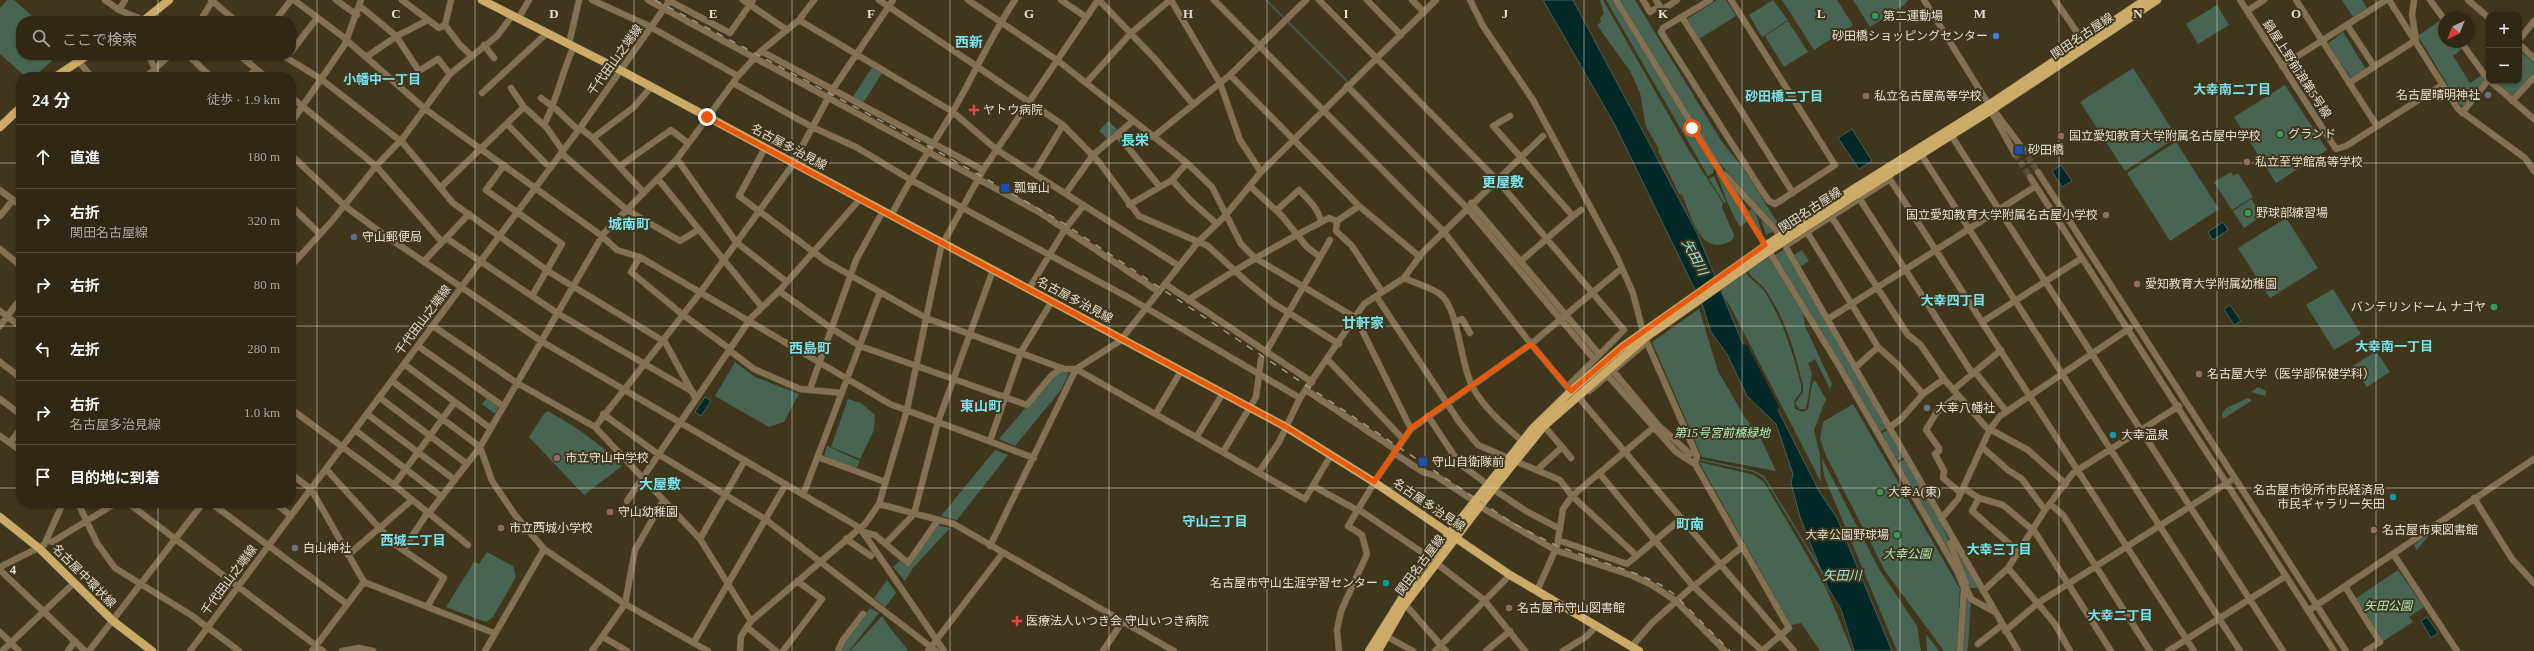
<!DOCTYPE html>
<html lang="ja">
<meta charset="utf-8">
<style>
:root{--surface:#302815;--page:#38301e;--text:#f1f3f6;--muted:#a8a6a0;--line:#4b4434}
body{margin:0;font-family:"Times New Roman","Noto Sans JP",serif;background:var(--page);color:var(--text)}
.controls{position:absolute;right:12px;top:12px;display:grid;overflow:hidden;border-radius:8px;box-shadow:0 1px 3px #0004}
.controls button{width:36px;height:36px;display:grid;place-items:center;padding:0;border:0;border-bottom:1px solid var(--line);background:var(--surface);color:var(--text);font:20px sans-serif}
.compass{position:absolute;left:2438px;top:12px;width:36px;height:36px;border-radius:50%;background:var(--surface);box-shadow:0 1px 3px #0004;rotate:223deg}
.stop{position:absolute;width:12px;height:12px;margin:-9px;border:3px solid #ea580c;border-radius:50%;background:#fff}
.stop.end{background:#ea580c;border-color:#fff;box-shadow:0 1px 4px #0008}
.list{margin:0;padding:0;list-style:none}
h2{display:flex;justify-content:space-between;align-items:center;height:52px;margin:0;padding:0 16px;font-size:17px}
h2 small{font-size:13px;font-weight:400;color:var(--muted)}
.list li{display:grid;grid-template-columns:26px 1fr auto;gap:12px;align-items:center;box-sizing:border-box;height:64px;padding:0 16px;border-top:1px solid var(--line)}
.list b{display:block;font-size:15px;white-space:nowrap}
.list p{margin:0;font-size:13px;white-space:nowrap;color:var(--muted)}
.list em{font-size:13px;font-style:normal;color:var(--muted)}
.icon{flex:none;width:22px;height:22px;fill:none;stroke:currentColor;stroke-width:2;stroke-linecap:round;stroke-linejoin:round}
.map{position:relative;flex:none;width:2534px;height:651px;overflow:hidden}
.search{position:absolute;background:var(--surface);box-shadow:0 1px 3px #0004;left:16px;top:16px;width:280px;height:44px;display:flex;align-items:center;gap:10px;box-sizing:border-box;padding:0 14px;border-radius:16px;color:var(--muted);font-size:15px}
.panel{position:absolute;background:var(--surface);box-shadow:0 1px 3px #0004;left:16px;top:72px;width:280px;height:436px;border-radius:16px}
.map>svg:first-child{display:block}
</style>
<div class="map">
<svg width="2534" height="651" viewBox="0 0 2534 651">
<rect width="100%" height="100%" fill="#40361c"/>
<path fill="#476552" d="M7 0H14L38 21H21V55H58L34 77H26L0 54V8Z
M1600 0H1603L1688 149 1723 203 1722 207 1734 235C1733 240 1730 242 1726 243 1699 255 1689 209 1682 195L1679 194 1658 151 1659 149 1646 127 1640 93 1630 71 1597 25 1601 22 1600 18 1604 14Z
M1606 0H1613L1714 166 1713 173 1708 176Z
M1619 0H1635L1722 142 1744 169 1780 227 1778 228 1736 183 1705 144Z
M1717 0H1726L1736 16 1699 39 1687 19Z
M1773 0 1788 20 1762 37 1749 15Z
M1782 0H1837L1853 25 1814 50Z
M1853 0H1908L1904 5 1870 27Z
M2342 0H2362L2367 8 2353 17Z
M2217 5 2229 25 2198 44 2186 24Z
M2442 19 2444 22V42H2458L2463 48 2453 56 2470 83 2482 75 2485 81 2464 106 2460 105 2418 36Z
M1788 21 1808 52 1784 67 1765 36Z
M2343 32 2366 69 2352 79 2327 44Z
M2519 50 2534 63V74L2513 97 2493 81H2519Z
M873 66 883 72 863 103 852 98Z
M2133 68 2177 137 2125 171 2080 102Z
M2285 85 2327 150 2276 183 2234 117Z
M1108 121 1119 131 1109 140 1099 131Z
M2176 142 2219 209 2170 241 2127 173Z
M1718 172 1748 221 1740 227C1729 210 1724 192 1716 173Z
M2231 172 2233 176 2238 173 2253 197 2232 210 2214 182Z
M1714 176 1726 202 1724 203 1709 179Z
M2251 199 2262 216 2244 228 2233 211Z
M1754 207 1763 236 1747 212Z
M1760 216 1774 231 1766 235Z
M2286 218 2318 268 2270 298 2238 248Z
M1785 249 1888 427 1880 432 1775 255Z
M1802 250 1809 261 1801 266 1794 255Z
M1769 256 1803 312 1805 326 1832 384 1830 389 1815 359 1808 363 1812 373 1807 405 1805 409H1799L1795 403 1803 392V386C1795 351 1785 317 1764 288 1759 281 1752 280 1748 271Z
M1746 272C1751 282 1759 283 1765 292 1783 321 1792 351 1801 384V392L1794 401 1795 409 1803 412 1808 409 1812 384 1815 380 1826 399 1814 430 1820 455 1821 482 1729 304 1719 291Z
M2333 289 2361 334 2334 350 2306 305Z
M1699 309 1718 371 1744 416 1760 437 1776 471 1702 457 1652 342Z
M2376 351 2390 372 2367 387 2353 366Z
M735 362 755 377 799 394 784 422 769 427 715 396Z
M1062 370 1069 373 1061 390 1015 446 999 439 1052 377Z
M2258 387 2266 391 2265 396 2251 392Z
M487 398 499 406 495 414 482 404Z
M2248 398 2251 399V401L2223 419 2222 414 2226 408Z
M848 399 861 403 875 415 874 430 860 459 831 447Z
M1853 404 1960 589 1957 651H1944L1885 571 1826 456 1820 439 1823 422Z
M548 411C576 427 600 443 622 466L584 495 529 437 544 414Z
M1889 429 1904 457 1897 461 1881 434Z
M827 446 860 461 856 469 824 456Z
M995 450 1008 455 957 520 941 516Z
M1822 458 1879 569 1917 626 1921 651H1897L1824 476Z
M1905 459 1939 517 1964 580 1898 463Z
M1699 462 1754 475 1764 482 1826 588 1852 651H1820L1801 623 1791 625Z
M933 524 950 528 913 568 905 581 893 567 904 557H912Z
M1944 527 1979 588H1969Z
M2433 530 2417 550 2414 545Z
M487 552 513 566 516 577 493 617 486 622 446 607 474 562 479 564Z
M2398 570 2424 607 2409 617 2413 622 2382 642 2355 599Z
M887 580 896 593 885 607 874 598Z
M1965 589 1971 601 1968 647 1967 651H1962Z
M870 608 879 613 849 651H836Z
M882 616C889 629 900 638 908 651H850Z
M1926 634 1939 651H1927Z"/>
<path fill="#022828" stroke="#465f5a" d="M1543 0H1573L1697 233 1759 383 1778 410 1820 493 1837 518 1892 651H1854L1841 609 1828 588 1800 517 1791 483 1793 474 1776 424 1747 396 1727 354 1711 332 1702 304 1615 125Z
M1852 129 1872 161 1859 169 1838 138Z
M2061 165 2072 181 2062 187 2052 171Z
M2223 222 2228 230 2213 240 2208 232Z
M2230 305 2241 321 2234 325 2224 309Z
M705 397 711 401 701 416 695 412Z
M2427 617 2438 633 2431 638 2421 621Z"/>
<g fill="none" stroke-linecap="round" stroke-linejoin="round">
<path stroke="#465f5a" stroke-width="1.5" d="M1266 0 1285 19
M1287 21 1348 82
M1351 85 1369 104
M1543 294 1561 315
M1564 318 1595 355
M1612 375 1625 390
M1667 438 1685 454
M1697 459 1753 471 1764 477 1824 575"/>
<path stroke="#022828" stroke-width="9" d="M1744 349 1774 407"/>
<path stroke="#594f37" stroke-width="6" stroke-dasharray="6 3" stroke-linecap="butt" d="M2023 149 2038 172
M2015 154 2030 177"/>
<defs>
<path id="minor" d="M105 0 119 10 146 21
M211 0 236 21
M294 0 342 36 425 109 602 236 617 250 640 257 890 404 1034 458
M336 0 357 15
M402 0 439 28 445 25
M451 0 445 25 460 45 472 56
M592 0 647 25 738 76
M648 0 1039 212 1159 292
M668 0 730 33 753 0
M743 0 787 30
M879 0 1063 125 1099 162 1139 216 1208 246 1246 281 1273 303 1339 344
M968 0 1057 60 1187 163 1212 187 1241 244 1255 258 1356 318 1411 429
M1061 0 1086 17
M1099 0 1157 61 1193 104
M1171 0 1220 83 1240 140 1261 172
M1214 0 1444 232 1531 344 1567 387 1580 399 1794 651
M1319 0 1497 180 1624 330 1567 387
M1367 0 1401 35
M1412 0 1424 12
M1470 0 1483 26 1533 100 1617 257 1633 293 1643 332
M1616 0 1839 366 1957 571 1964 588 1960 651
M1643 0 1650 12 1660 6
M1656 0 1662 10 1677 0
M1710 0 1663 28 1661 32 1762 191 1769 201 1775 204 1835 165 1731 0
M1924 0 1984 97 2023 149
M2055 0 2085 44
M2240 0 2336 149 2346 146 2442 85
M2296 0 2377 126
M2389 0 2458 109 2525 158 2534 171
M2430 0 2444 19
M2468 0 2489 18
M360 6 396 36 419 71 438 59 450 74
M119 10 125 0
M2247 11 2264 0
M1682 17 1793 193
M518 19 529 0
M799 20 953 112 997 150 1179 266
M200 21 213 0
M275 21 291 0
M2347 25 2374 66
M2519 40 2534 21
M2461 42 2489 81
M569 44 579 0
M2519 44 2534 58
M484 45 494 58
M761 51 983 170
M291 52 317 18
M149 55 158 77
M188 55 211 77
M239 55 266 77
M282 55 321 79 403 143 453 203 551 273 665 342 696 399
M366 57 397 36 428 20
M78 61 92 77
M248 62 253 55
M2282 66 2386 0
M1230 75 1359 206 1420 257
M146 77 170 55
M248 77 256 69
M2490 81 2534 119
M733 83 812 127 856 147 911 180 1131 299 1300 398
M1086 83 1131 33 1170 0
M2349 83 2416 40 2412 15 2414 0
M1347 86 1467 208 1594 359
M511 88 524 107 547 128 563 151
M482 93 547 33
M291 97 376 166 442 242
M541 98 556 109 578 130
M2512 101 2534 77
M1991 111 2015 154
M2462 113 2489 79
M1510 116 1493 126 1573 216 1521 261
M291 123 345 44 361 0
M507 124 546 164
M544 125C557 100 562 72 574 46
M580 128 593 138 644 193
M1117 134 1160 187
M1951 135 2283 651
M1153 137 1230 75 1306 0
M593 138 634 107 651 87
M765 148 739 196 827 262 926 318 1064 369H1076L1305 499 1331 455
M1919 151 2240 651
M561 153 627 210 680 241 698 230
M291 155 345 206 380 232 541 341 855 525 862 531 944 651
M677 159 736 242 787 282
M504 165 486 190 562 244 532 296
M620 166 671 130 688 143
M2038 172 2346 651
M1034 173 1063 125
M1886 173 2194 651
M1725 175 1776 230 2018 651
M2030 177 2334 651
M658 179 762 307
M1172 180 1190 200 1217 224
M1250 186 1282 216 1307 247 1320 257
M441 187 524 107
M0 190 21 206
M1066 193 1093 155 1133 121
M1859 198 1972 373H1976L2006 411
M1471 203 1599 354
M1129 205 1172 180 1187 163
M291 206 320 234
M1359 206 1337 221 1336 231 1352 246 1382 292
M1277 210 1299 190C1308 199 1319 209 1321 222
M0 216 13 200
M891 216C909 179 933 146 953 111 975 74 991 35 1015 0
M1573 216 1581 210
M1831 216 1908 335 1920 344 1944 379 1986 427 2028 450 2066 484
M1807 232 1878 347 1898 365 1923 394
M446 238 557 313 693 392
M1785 246 1890 179
M0 249 21 266
M291 252 299 257
M640 257 631 272 683 315 730 349
M424 261 469 214
M291 266 332 221 376 166 403 138 450 74 497 36 512 16
M1404 278C1415 283 1430 287 1440 294 1459 308 1460 365 1473 388 1485 409 1504 425 1522 441
M1165 284 1312 382
M1029 289 1065 229 1084 205
M779 291 831 328 860 346 1027 405 1051 376 1062 368
M1376 296 1460 423 1478 445 1508 458
M1188 300C1234 270 1280 243 1329 218L1337 221
M0 311 21 327
M1828 319 2036 186
M1455 322 1462 319 1470 333
M1982 322 2082 258
M0 326 21 298
M433 326 517 383 595 427 700 539 751 621
M1645 338 1697 456 1695 464
M418 346 503 406
M729 350 754 369 800 389 842 393
M1266 352 1330 240
M1328 360 1403 439
M0 362 21 378
M404 364 490 428
M1856 367 1878 347
M1614 372 1658 425 1690 454 1693 452
M392 381 480 447 492 481 515 515 544 549 625 604 708 651
M810 389 856 260 883 211
M1306 390 1396 450
M1953 390 2001 350
M1589 391 1642 346
M1958 395 1936 413 1926 430 1939 448V451L1935 454 1944 471 1943 478 1961 493
M379 397 467 464
M0 399 21 415
M291 409 394 485 468 545
M1156 413 1181 371
M367 414 455 480
M603 414 658 454 765 519 936 651
M1428 416 1459 463 1487 484
M595 427 700 293 791 167 833 89 893 0
M1890 427 1901 419 1923 394 1944 379
M355 430 442 497
M0 436 21 451
M1197 436 1223 393
M990 441 1021 352 1052 301
M10 443 21 428
M1562 447 1571 458
M1982 447 2008 470 2022 479 2045 510
M1223 452 1256 397 1261 359
M1394 453 1423 472 1436 476 1474 501
M818 457 885 482
M1515 461 1560 480 1572 496 1637 556
M326 469 393 543 444 578 427 607
M1537 470 1562 447 1544 426
M1259 472 1279 442 1300 398 1364 304 1404 278 1422 253 1543 136
M1599 473 1693 586 1762 651 1789 628 1695 464 1676 452 1608 376
M291 474 311 489 364 582 494 633
M394 485 454 403
M1313 486 1357 510
M1963 488 1979 498 2003 505 2035 532 2111 651
M1493 489 1526 511 1560 529
M803 495 880 292
M1979 498 1972 511 2019 552
M2474 498 2512 559 2534 583
M627 501 751 318 779 291 860 199
M78 503 97 543 115 568 191 615 239 651
M128 503 323 651
M211 503 347 604
M275 503 291 516
M879 504 954 524 1174 651
M2050 504 2063 515 2150 651
M1479 506 1555 550 1633 576 1652 585 1676 601 1725 651
M1358 509 1429 557
M429 513 480 447 604 233 677 159 738 76 761 51 799 20 814 0
M1941 519 1958 499 1990 429 2000 416 2130 328
M863 532 875 535 908 563 938 520
M700 539 745 460
M846 539 871 556
M47 540 52 542 116 503
M1558 540 1627 564 1682 518
M888 541 914 514 938 422 993 270
M1950 543 1966 583
M990 546 1076 369 1120 341 1198 242 1225 216 1261 172 1436 0
M403 550 428 512
M348 555 412 500
M2394 555 2457 651
M1436 563 1484 600 1525 651
M0 567 44 545 63 503
M2008 568 2055 624 2070 651
M0 570 85 651
M1965 585 1971 599 1995 612
M1694 586 1743 546
M2346 588 2380 642 2366 651
M1537 591 1557 546 1563 509 1572 496 1653 428
M1983 591 2008 568 2045 510 2073 473 2179 406
M1405 604 1446 651
M2308 611 2534 459
M747 627 776 651
M2005 631 2038 603 2230 481
M0 632 19 651
M1386 636 1413 651
M603 637 627 651
M694 642 786 484
M1978 644 2002 625
M1632 646 1652 623 1693 586
M2 651 74 583
M68 651 75 641
M89 651 203 503
M190 651 580 128 670 0
M312 651 364 582
M342 651 359 648 373 651
M485 651 544 549
M592 651 625 604 635 550 663 501
M740 651 741 636 751 621 865 524 879 504 907 410 941 247 983 170 1098 0
M783 651 822 599 797 581
M838 651 843 640 863 614
M928 651 1002 554
M1103 651 1122 622
M1339 651 1337 630 1341 611 1367 554 1362 535 1348 526 1377 478 1411 429 1531 344 1622 268
M1435 651 1510 575
M1486 651 1510 631
M1563 651 1587 636 1597 625
M2168 651 2286 576"/>
<path id="major" d="M482 0 622 71 1286 427 1374 482 1510 575 1639 651
M143 21 169 0
M55 77 88 55
M0 127 21 107
M1852 190 1990 104 2145 0
M1856 195 1993 109 2157 0
M0 517 40 549 113 621 152 651
M1369 651 1417 574 1533 428 1571 391 1622 347 1768 244
M1378 651 1403 607 1493 489 1544 426 1645 338 1772 249"/>
</defs>
<use href="#minor" stroke="#5e543c" stroke-width="7"/>
<use href="#major" stroke="#5e543c" stroke-width="9"/>
<use href="#minor" stroke="#827152" stroke-width="6"/>
<use href="#major" stroke="#ccaa67" stroke-width="8"/>
<path stroke="#a09885" stroke-width="1.5" stroke-dasharray="7 7" stroke-linecap="butt" d="M655 0 930 147 1060 221 1514 524 1557 546 1640 575 1661 585 1674 594 1730 651"/>
<defs>
<path id="major-bridge" d="M1768 244 1852 190
M1772 249 1856 195"/>
</defs>
<use href="#major-bridge" stroke="#5e543c" stroke-width="9" stroke-linecap="butt"/>
<use href="#major-bridge" stroke="#ccaa67" stroke-width="8"/>
</g>
<g fill="none" stroke-linecap="round" stroke-linejoin="round">
<path stroke="#ea580c" stroke-width="5" d="M707 117 1286 427 1374 482 1411 428 1531 344 1571 391 1622 347 1765 245 1692 128"/>
</g>
<path fill="none" stroke="#e4decf" stroke-width="1" stroke-opacity="0.55" d="M158 0V21M317 0V651M475 0V651M634 0V651M792 0V651M950 0V651M1109 0V651M1267 0V651M1425 0V651M1584 0V651M1742 0V651M1900 0V651M2059 0V651M2217 0V651M2376 0V651M158 55V77M0 163H21M291 163H2534M0 326H21M291 326H2534M0 488H21M291 488H2534M158 503V651"/>
<g fill="#2e9e5b" stroke="#40361c" stroke-width="1.5">
<circle cx="1875" cy="16" r="4"/>
<circle cx="2280" cy="134" r="4"/>
<circle cx="2248" cy="213" r="4"/>
<circle cx="2494" cy="307" r="4"/>
<circle cx="1880" cy="492" r="4"/>
<circle cx="1897" cy="535" r="4"/>
</g>
<circle fill="#3f7fe0" stroke="#40361c" stroke-width="1.5" cx="1996" cy="36" r="4"/>
<g fill="#6b7280" stroke="#40361c" stroke-width="1.5">
<circle cx="2488" cy="95" r="4"/>
<circle cx="1927" cy="408" r="4"/>
<circle cx="295" cy="548" r="4"/>
</g>
<g fill="#8d6e63" stroke="#40361c" stroke-width="1.5">
<circle cx="1866" cy="96" r="4"/>
<circle cx="2061" cy="136" r="4"/>
<circle cx="2247" cy="162" r="4"/>
<circle cx="2106" cy="215" r="4"/>
<circle cx="2137" cy="284" r="4"/>
<circle cx="2199" cy="374" r="4"/>
<circle cx="557" cy="458" r="4"/>
<circle cx="610" cy="512" r="4"/>
<circle cx="501" cy="528" r="4"/>
<circle cx="2374" cy="530" r="4"/>
<circle cx="1509" cy="608" r="4"/>
</g>
<g fill="#e0444e" stroke="#40361c" stroke-width="1.5">
<path d="M972 104h4v4h4v4h-4v4h-4v-4h-4v-4h4z"/>
<path d="M1015 615h4v4h4v4h-4v4h-4v-4h-4v-4h4z"/>
</g>
<g fill="#1a4fb4" stroke="#40361c" stroke-width="1.5">
<rect x="2014" y="145" width="10" height="10" rx="2"/>
<rect x="1000" y="183" width="10" height="10" rx="2"/>
<rect x="1418" y="457" width="10" height="10" rx="2"/>
</g>
<circle fill="#5c6f8a" stroke="#40361c" stroke-width="1.5" cx="354" cy="237" r="4"/>
<g fill="#0f9aa8" stroke="#40361c" stroke-width="1.5">
<circle cx="2113" cy="435" r="4"/>
<circle cx="2393" cy="497" r="4"/>
<circle cx="1386" cy="583" r="4"/>
</g>
<g text-anchor="middle" dominant-baseline="central" stroke-width="4" stroke-linejoin="round" paint-order="stroke">
<g font-size="12" fill="#e4decf" stroke="#40361c" text-anchor="start">
<text x="1883" y="16">第二運動場</text>
<text x="1988" y="36" text-anchor="end">砂田橋ショッピングセンター</text>
<text x="2480" y="95" text-anchor="end">名古屋晴明神社</text>
<text x="1874" y="96">私立名古屋高等学校</text>
<text x="983" y="110">ヤトウ病院</text>
<text x="2288" y="134">グランド</text>
<text x="2069" y="136">国立愛知教育大学附属名古屋中学校</text>
<text x="2028" y="150">砂田橋</text>
<text x="2255" y="162">私立至学館高等学校</text>
<text x="1014" y="188">瓢箪山</text>
<text x="2256" y="213">野球部練習場</text>
<text x="2098" y="215" text-anchor="end">国立愛知教育大学附属名古屋小学校</text>
<text x="362" y="237">守山郵便局</text>
<text x="2145" y="284">愛知教育大学附属幼稚園</text>
<text x="2486" y="307" text-anchor="end">バンテリンドーム ナゴヤ</text>
<text x="2207" y="374">名古屋大学（医学部保健学科）</text>
<text x="1935" y="408">大幸八幡社</text>
<text x="2121" y="435">大幸温泉</text>
<text x="565" y="458">市立守山中学校</text>
<text x="1432" y="462">守山自衛隊前</text>
<text x="2385" y="490" text-anchor="end">名古屋市役所市民経済局<tspan x="2385" dy="14">市民ギャラリー矢田</tspan></text>
<text x="1888" y="492">大幸A(東)</text>
<text x="618" y="512">守山幼稚園</text>
<text x="509" y="528">市立西城小学校</text>
<text x="2382" y="530">名古屋市東図書館</text>
<text x="1889" y="535" text-anchor="end">大幸公園野球場</text>
<text x="303" y="548">白山神社</text>
<text x="1378" y="583" text-anchor="end">名古屋市守山生涯学習センター</text>
<text x="1517" y="608">名古屋市守山図書館</text>
<text x="1026" y="621">医療法人いつき会 守山いつき病院</text>
</g>
<g font-size="12" fill="#e4decf" stroke="#40361c">
<text transform="translate(2082 36) rotate(-34)">関田名古屋線</text>
<text transform="translate(615 60) rotate(-54)">千代田山之端線</text>
<text transform="translate(2297 69) rotate(57)">鍋屋上野前浪第5号線</text>
<text transform="translate(789 147) rotate(28)">名古屋多治見線</text>
<text transform="translate(1810 210) rotate(-33)">関田名古屋線</text>
<text transform="translate(1075 300) rotate(28)">名古屋多治見線</text>
<text transform="translate(423 320) rotate(-53)">千代田山之端線</text>
<text transform="translate(1429 505) rotate(34)">名古屋多治見線</text>
<text transform="translate(1420 565) rotate(-53)">関田名古屋線</text>
<text transform="translate(84 576) rotate(45)">名古屋中環状線</text>
<text transform="translate(229 580) rotate(-53)">千代田山之端線</text>
</g>
<g font-size="12" font-style="italic" fill="#adeac4" stroke="#40361c">
<text x="1722" y="433">第15号宮前橋緑地</text>
<text x="1907" y="554">大幸公園</text>
<text x="2388" y="606">矢田公園</text>
</g>
<g font-size="13" font-weight="bold" fill="#78e3ec" stroke="#40361c">
<text x="382" y="79">小幡中一丁目</text>
<text x="2232" y="89">大幸南二丁目</text>
<text x="1784" y="96">砂田橋二丁目</text>
<text x="1953" y="300">大幸四丁目</text>
<text x="2394" y="346">大幸南一丁目</text>
<text x="1215" y="521">守山三丁目</text>
<text x="413" y="540">西城二丁目</text>
<text x="1999" y="549">大幸三丁目</text>
<text x="2120" y="615">大幸二丁目</text>
</g>
<g font-size="13" font-style="italic" fill="#92e6e5" stroke="#40361c">
<text transform="translate(1695 257) rotate(62)">矢田川</text>
<text x="1842" y="575">矢田川</text>
</g>
<g font-size="14" font-weight="bold" fill="#78e3ec" stroke="#40361c">
<text x="969" y="42">西新</text>
<text x="1135" y="140">長栄</text>
<text x="1503" y="182">更屋敷</text>
<text x="629" y="224">城南町</text>
<text x="1363" y="323">廿軒家</text>
<text x="810" y="348">西島町</text>
<text x="981" y="406">東山町</text>
<text x="660" y="484">大屋敷</text>
<text x="1690" y="524">町南</text>
</g>
</g>
<g font-size="13" text-anchor="middle" font-weight="bold" fill="#e4decf" stroke="#40361c" stroke-width="4" stroke-linejoin="round" paint-order="stroke">
<text x="396" y="18">C</text>
<text x="554" y="18">D</text>
<text x="713" y="18">E</text>
<text x="871" y="18">F</text>
<text x="1029" y="18">G</text>
<text x="1188" y="18">H</text>
<text x="1346" y="18">I</text>
<text x="1505" y="18">J</text>
<text x="1663" y="18">K</text>
<text x="1821" y="18">L</text>
<text x="1980" y="18">M</text>
<text x="2138" y="18">N</text>
<text x="2296" y="18">O</text>
<text x="13" y="574">4</text>
</g>
</svg>
<div class="controls">
<button>+</button>
<button>−</button>
</div>
<svg class="compass" viewBox="-18 -18 36 36"><path d="M0-13l5 13h-10z" fill="#e53935"/><path d="M0 13l5-13h-10z" fill="#a8a6a0"/></svg>
<div class="stop" style="left:1692px;top:128px"></div>
<div class="stop end" style="left:707px;top:117px"></div>
<div class="search"><svg class="icon" aria-label="search" viewBox="0 0 24 24"><circle cx="10" cy="10" r="6"/><path d="M15 15l6 6"/></svg>ここで検索</div>
<section class="panel">
<h2>24 分<small>徒歩 · 1.9 km</small></h2>
<ul class="list">
<li><svg class="icon" aria-label="ahead" viewBox="0 0 24 24"><path d="M12 20V5M6 11l6-6 6 6"/></svg><div><b>直進</b></div><em>180 m</em></li>
<li><svg class="icon" aria-label="right" viewBox="0 0 24 24"><path d="M7 20v-9h11M14 6l5 5-5 5"/></svg><div><b>右折</b><p>関田名古屋線</p></div><em>320 m</em></li>
<li><svg class="icon" aria-label="right" viewBox="0 0 24 24"><path d="M7 20v-9h11M14 6l5 5-5 5"/></svg><div><b>右折</b></div><em>80 m</em></li>
<li><svg class="icon" aria-label="left" viewBox="0 0 24 24"><path d="M17 20v-9H6M10 6l-5 5 5 5"/></svg><div><b>左折</b></div><em>280 m</em></li>
<li><svg class="icon" aria-label="right" viewBox="0 0 24 24"><path d="M7 20v-9h11M14 6l5 5-5 5"/></svg><div><b>右折</b><p>名古屋多治見線</p></div><em>1.0 km</em></li>
<li><svg class="icon" aria-label="arrive" viewBox="0 0 24 24"><path d="M6 21V4h12l-3 4 3 4H6"/></svg><div><b>目的地に到着</b></div></li>
</ul>
</section>
</div>
